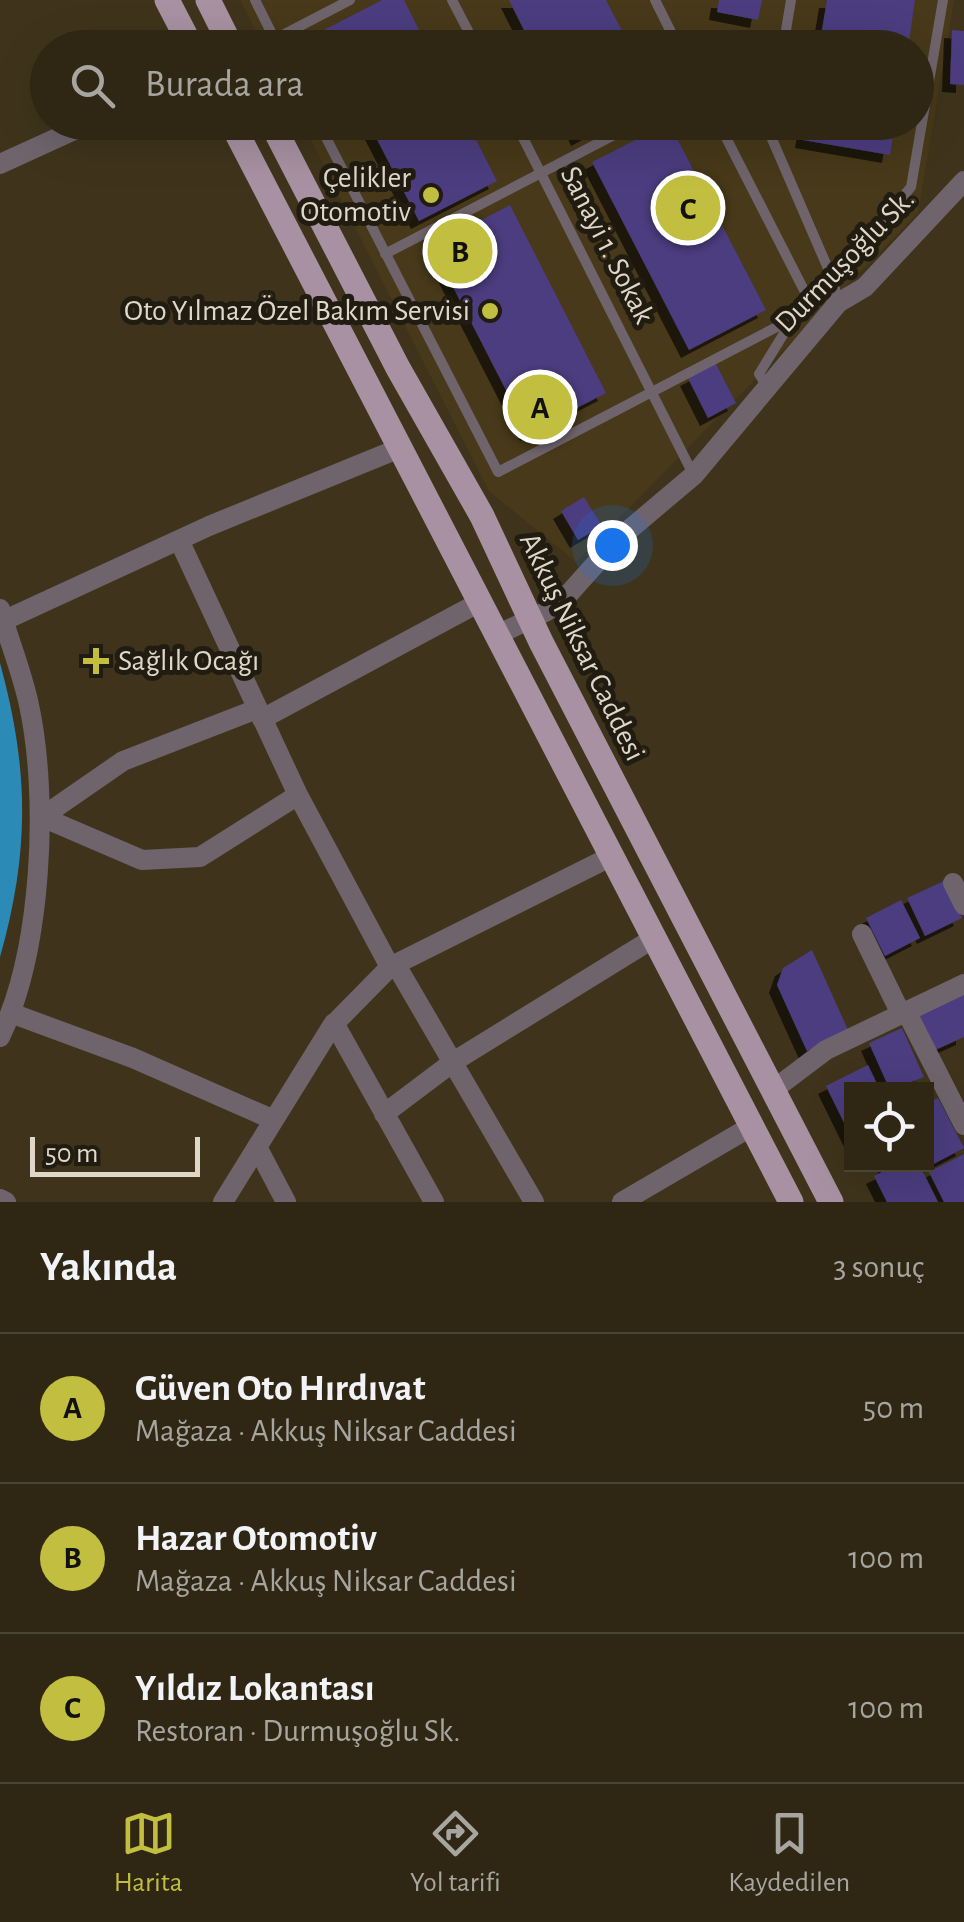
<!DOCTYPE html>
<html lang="tr">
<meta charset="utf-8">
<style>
:root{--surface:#2f2714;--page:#372f1d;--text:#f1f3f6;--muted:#a7a5a0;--line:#4a4434;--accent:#c1be40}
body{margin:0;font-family:"Alegreya Sans",sans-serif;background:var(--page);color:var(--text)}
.controls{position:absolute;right:30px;bottom:30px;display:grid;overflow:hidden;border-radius:0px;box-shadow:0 10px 40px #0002}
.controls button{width:90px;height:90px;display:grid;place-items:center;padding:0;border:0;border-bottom:2px solid var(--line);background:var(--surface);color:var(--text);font:50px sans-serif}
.scale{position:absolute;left:30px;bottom:25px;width:170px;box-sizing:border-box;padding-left:10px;border:5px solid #dfd8c9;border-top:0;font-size:28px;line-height:35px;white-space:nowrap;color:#dfd8c9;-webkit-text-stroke:8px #211c11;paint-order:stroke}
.you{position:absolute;left:612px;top:545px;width:35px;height:35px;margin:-25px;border:8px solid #fff;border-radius:50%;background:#1a73e8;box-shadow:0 0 0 15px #1a73e833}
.badge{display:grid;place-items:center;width:65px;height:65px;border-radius:50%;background:var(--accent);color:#111;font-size:32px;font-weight:700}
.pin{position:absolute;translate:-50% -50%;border:5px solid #fff;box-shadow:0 2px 10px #0006}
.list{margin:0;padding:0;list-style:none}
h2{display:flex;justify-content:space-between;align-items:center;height:130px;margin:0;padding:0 40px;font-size:42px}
h2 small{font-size:32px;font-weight:400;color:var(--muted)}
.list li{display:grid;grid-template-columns:65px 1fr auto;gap:30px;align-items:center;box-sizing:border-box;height:150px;padding:0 40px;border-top:2px solid var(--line)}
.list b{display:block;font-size:38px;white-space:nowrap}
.list p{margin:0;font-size:32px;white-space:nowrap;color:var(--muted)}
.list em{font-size:32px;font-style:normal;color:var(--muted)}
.icon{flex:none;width:55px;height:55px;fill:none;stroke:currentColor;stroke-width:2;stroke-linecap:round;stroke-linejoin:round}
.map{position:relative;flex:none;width:964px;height:1202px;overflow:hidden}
.search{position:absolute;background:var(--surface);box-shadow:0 10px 40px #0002;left:30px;right:30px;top:30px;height:110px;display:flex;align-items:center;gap:25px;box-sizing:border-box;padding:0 35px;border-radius:55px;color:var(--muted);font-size:38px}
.sheet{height:580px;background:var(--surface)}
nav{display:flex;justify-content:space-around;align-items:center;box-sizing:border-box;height:140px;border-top:2px solid var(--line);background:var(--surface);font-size:28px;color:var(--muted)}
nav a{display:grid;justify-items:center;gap:5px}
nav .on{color:var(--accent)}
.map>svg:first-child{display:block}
</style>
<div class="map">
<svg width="964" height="1202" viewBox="0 0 964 1202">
<defs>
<filter id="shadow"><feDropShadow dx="-8" dy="8" stdDeviation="0" flood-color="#0009"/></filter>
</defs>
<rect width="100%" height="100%" fill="#3f341b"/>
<path fill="#473919" d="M240 0H954L918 213 576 562 489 491 302 123 916 122V48L264 47Z"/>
<path fill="#2c8bb6" d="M0 663C29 770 30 850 0 957Z"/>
<path fill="#4b3c7f" filter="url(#shadow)" d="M382 0H404L428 48H330L322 31Z
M509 0H606L631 48H533Z
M719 0H762L758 20 717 12Z
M827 0H915L908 48H819Z
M952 30 964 31V85L950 84Z
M368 122H467L497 181 419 221Z
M572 122H609L579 138Z
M806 122H895L890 155 803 140Z
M669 123 766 310 689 350 592 162Z
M510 205 606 393 528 433 432 246Z
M716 364 736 403 708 418 688 378Z
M584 497 602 526 578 540 561 511Z
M944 881 962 918 925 936 907 898Z
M901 900 920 938 885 956 866 918Z
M812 950 848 1030 807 1051 777 985 783 968Z
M964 992V1037L933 1051 916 1014Z
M902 1028 924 1077 890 1090 869 1043Z
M868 1065 880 1090H852V1139L826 1086Z
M938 1098 964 1148 926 1168V1103Z
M964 1154V1202H944L929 1172Z
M886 1164H919L938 1202H887L874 1176 886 1170Z"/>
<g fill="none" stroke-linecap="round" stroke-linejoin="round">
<path stroke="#6f646c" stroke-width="10" d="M255 0 279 48
M452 0 477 48
M655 0 679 48
M275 39 350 0
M783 48 791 0
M318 122 498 472 792 319
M515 122 693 474
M718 122 807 296 759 374 767 387
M771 122 769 132 833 280
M385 254 639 122
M838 302 833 280 911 187 943 0"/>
<path stroke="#6f646c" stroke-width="20" d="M0 164 92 122
M179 540 298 795 390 967
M0 609C9 641 22 672 29 705 49 798 42 951 0 1037
M3 621 209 526 400 448
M497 635 545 612 566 597 617 540 694 475 838 303 865 287 964 181
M262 719 480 602
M42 817 142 860 200 857 298 795
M42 817 123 761 257 709
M953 883 964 905
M862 934 901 1014
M396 965 534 1202
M906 1011 964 1125
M11 1013 133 1058 274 1120
M334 1023 434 1202
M773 1090 826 1050 964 984
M384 1114 453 1062 654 938
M257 1147 286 1202
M0 1199 6 1202
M223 1202 332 1026 390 967 612 856
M622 1202 752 1126"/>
<path stroke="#a791a2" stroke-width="25" d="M167 0 192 48
M208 0 232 48
M231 122 791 1202
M271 122 398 368 482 516 541 642 831 1202"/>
</g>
<g fill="#c1be40" stroke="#211c11" stroke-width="4">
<circle cx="431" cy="195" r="10"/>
<circle cx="490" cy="311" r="10"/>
<path d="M91 646h10v10h10v10h-10v10h-10v-10h-10v-10h10z"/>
</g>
<g text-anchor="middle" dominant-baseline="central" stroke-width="10" stroke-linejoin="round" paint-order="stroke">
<g font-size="30" fill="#dfd8c9" stroke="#211c11" text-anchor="end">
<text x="411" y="178">Çelikler<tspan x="411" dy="34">Otomotiv</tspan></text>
<text x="470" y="311">Oto Yılmaz Özel Bakım Servisi</text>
<text x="118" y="661" text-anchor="start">Sağlık Ocağı</text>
</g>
<g font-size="30" fill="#dfd8c9" stroke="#211c11">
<text transform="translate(607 245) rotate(63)">Sanayi 1. Sokak</text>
<text transform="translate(845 261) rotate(-46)">Durmuşoğlu Sk.</text>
<text transform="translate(582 647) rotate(64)">Akkuş Niksar Caddesi</text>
</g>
</g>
</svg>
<div class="controls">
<button><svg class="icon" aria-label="locate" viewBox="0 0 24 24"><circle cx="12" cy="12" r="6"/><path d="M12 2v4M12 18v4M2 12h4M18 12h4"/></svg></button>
</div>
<div class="scale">50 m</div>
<div class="you"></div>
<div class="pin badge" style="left:540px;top:407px">A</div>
<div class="pin badge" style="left:460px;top:251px">B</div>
<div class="pin badge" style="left:688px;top:208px">C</div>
<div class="search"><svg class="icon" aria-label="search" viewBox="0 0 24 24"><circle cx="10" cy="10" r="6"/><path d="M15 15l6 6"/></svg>Burada ara</div>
</div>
<section class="sheet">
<h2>Yakında<small>3 sonuç</small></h2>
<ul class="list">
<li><span class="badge">A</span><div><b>Güven Oto Hırdıvat</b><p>Mağaza · Akkuş Niksar Caddesi</p></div><em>50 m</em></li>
<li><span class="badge">B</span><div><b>Hazar Otomotiv</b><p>Mağaza · Akkuş Niksar Caddesi</p></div><em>100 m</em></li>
<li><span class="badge">C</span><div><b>Yıldız Lokantası</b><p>Restoran · Durmuşoğlu Sk.</p></div><em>100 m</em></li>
</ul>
</section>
<nav>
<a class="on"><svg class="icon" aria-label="map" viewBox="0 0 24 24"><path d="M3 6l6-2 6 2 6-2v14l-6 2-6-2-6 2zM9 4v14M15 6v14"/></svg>Harita</a>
<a><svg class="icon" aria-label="directions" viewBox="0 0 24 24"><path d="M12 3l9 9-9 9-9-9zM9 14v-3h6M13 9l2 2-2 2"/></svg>Yol tarifi</a>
<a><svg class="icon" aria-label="saved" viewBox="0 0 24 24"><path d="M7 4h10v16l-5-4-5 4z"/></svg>Kaydedilen</a>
</nav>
